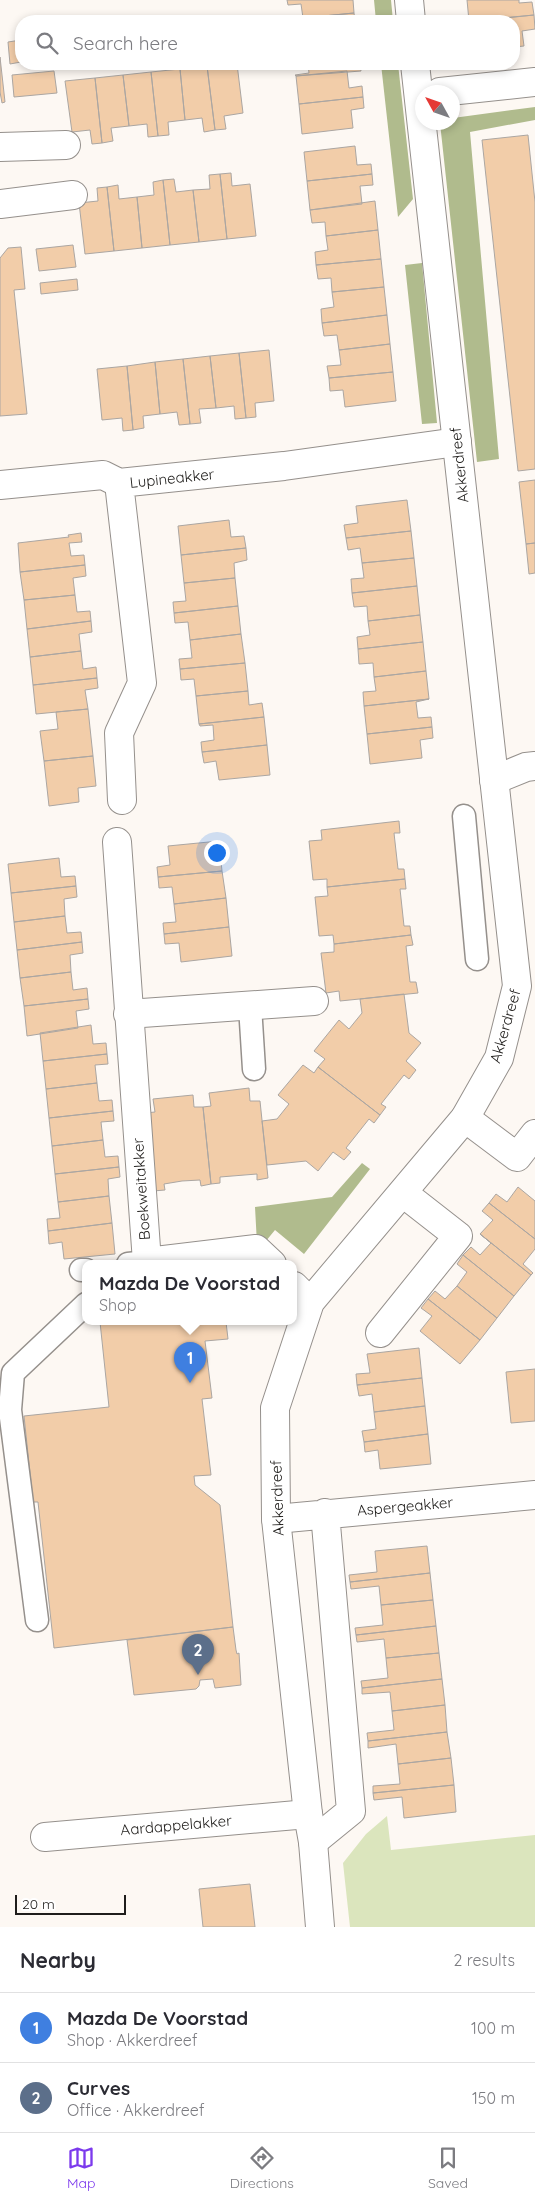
<!DOCTYPE html>
<meta charset="utf-8">
<style>
:root{--surface:#fff;--page:#f2f2f3;--text:#2b2b33;--muted:#7c7c81;--line:#e1e1e2;--accent:#7c3aed}
body{margin:0;font-family:Quicksand,sans-serif;background:var(--page);color:var(--text)}
.compass{position:absolute;left:415px;top:85px;width:45px;height:45px;border-radius:50%;background:var(--surface);box-shadow:0 2px 8px #0003;rotate:310deg}
.scale{position:absolute;left:15px;bottom:12px;width:111px;box-sizing:border-box;padding-left:5px;border:2px solid #1f1d1b;border-top:0;font-size:14px;line-height:18px;white-space:nowrap;color:#1f1d1b;-webkit-text-stroke:4px #fff;paint-order:stroke}
.you{position:absolute;left:216px;top:852px;width:18px;height:18px;margin:-12px;border:4px solid #fff;border-radius:50%;background:#1a73e8;box-shadow:0 0 0 8px #1a73e833}
.badge{display:grid;place-items:center;width:32px;height:32px;border-radius:50%;background:var(--accent);color:#fff;font-size:16px;font-weight:700}
.pin{position:absolute;translate:-50% -41px;filter:drop-shadow(0 1px 2px #0008)}
.pin::after{content:'';position:absolute;top:26px;width:18px;height:15px;background:inherit;clip-path:polygon(0 0,100% 0,50% 100%)}
.popup{position:absolute;left:82px;top:1260px;width:215px;height:65px;box-sizing:border-box;display:grid;place-content:center;border-radius:10px;background:var(--surface);filter:drop-shadow(0 1px 4px #0005);font-size:16px;white-space:nowrap;color:var(--muted)}
.popup b{font-size:19px;color:var(--text)}
.popup::after{content:'';position:absolute;left:50%;top:100%;margin-left:-10px;border:10px solid transparent;border-top-color:var(--surface)}
.list{margin:0;padding:0;list-style:none}
h2{display:flex;justify-content:space-between;align-items:center;height:65px;margin:0;padding:0 20px;font-size:21px}
h2 small{font-size:16px;font-weight:400;color:var(--muted)}
.list li{display:grid;grid-template-columns:32px 1fr auto;gap:15px;align-items:center;box-sizing:border-box;height:70px;padding:0 20px;border-top:1px solid var(--line)}
.list b{display:block;font-size:19px;white-space:nowrap}
.list p{margin:0;font-size:16px;white-space:nowrap;color:var(--muted)}
.list em{font-size:16px;font-style:normal;color:var(--muted)}
.icon{flex:none;width:28px;height:28px;fill:none;stroke:currentColor;stroke-width:2;stroke-linecap:round;stroke-linejoin:round}
.map{position:relative;flex:none;width:535px;height:1927px;overflow:hidden}
.search{position:absolute;background:var(--surface);box-shadow:0 2px 8px #0003;left:15px;right:15px;top:15px;height:55px;display:flex;align-items:center;gap:12px;box-sizing:border-box;padding:0 18px;border-radius:20px;color:var(--muted);font-size:19px}
.sheet{height:205px;background:var(--surface)}
nav{display:flex;justify-content:space-around;align-items:center;box-sizing:border-box;height:70px;border-top:1px solid var(--line);background:var(--surface);font-size:14px;color:var(--muted)}
nav a{display:grid;justify-items:center;gap:2px}
nav .on{color:var(--accent)}
.map>svg:first-child{display:block}
</style>
<div class="map">
<svg width="535" height="1927" viewBox="0 0 535 1927">
<rect width="100%" height="100%" fill="#fdf8f3"/>
<path fill="#dbe5bd" d="M387 1816 391 1850 535 1835V1927H350L343 1863 366 1834Z"/>
<path fill="#b0bb8d" d="M374 0H391L393 21H376Z
M381 64H398L413 199 398 217Z
M535 107V120L470 132 499 459 477 462 440 123 452 122 453 118Z
M422 263 437 423 422 424 405 265Z
M362 1163 370 1169 304 1254 275 1230 261 1247 257 1244 255 1207 332 1197Z"/>
<path fill="#f2cda9" stroke="#aba6a2" d="M287 0H353L354 13 303 18 301 4 288 5Z
M467 0H519V3L532 2 534 15 469 21Z
M354 13 355 21H303V18Z
M534 15 535 29 522 31 524 46 514 47V21H477Z
M21 40V62L10 64 8 42Z
M0 57 5 102 2 103 0 92Z
M237 64 243 113 224 116 226 129 215 130 207 66Z
M308 64H360L361 71 296 76 295 75 309 73Z
M207 66 215 130 204 132 202 118 185 120 180 69Z
M180 69 185 120 168 122 169 135 158 136 151 72Z
M54 71 57 93 14 97 12 75Z
M347 71 349 88 362 86 363 97 299 104 296 76Z
M151 72 158 136 148 137 147 124 129 126 123 75Z
M123 75 129 126 111 128 113 141 102 143 95 78Z
M95 78 102 143 92 144 90 130 72 132 65 81Z
M363 97 364 108 351 110 353 128 302 134 299 104Z
M528 135 535 202V469L518 471 482 140Z
M355 146 357 165 371 164 372 174 307 181 304 152Z
M231 173 232 186 250 184 256 236 227 239 220 174Z
M220 174 227 239 199 242 193 190 210 189 209 175Z
M372 174 373 185 360 186 362 204 310 210 307 181Z
M174 179 176 192 193 190 199 242 170 245 163 180Z
M163 180 170 245 142 248 137 197 154 195 153 182Z
M118 185 119 199 137 197 142 248 114 251 107 187Z
M107 187 114 251 85 254 79 203 98 201 97 188Z
M375 201 378 230 326 236 325 222 312 223 310 210Z
M378 230 381 259 316 265 315 252 328 250 326 236Z
M73 245 76 267 39 271 36 249Z
M21 247 25 289 14 290 27 414 0 416V258L8 248Z
M381 259 384 287 332 292 331 278 318 279 316 265Z
M77 279 78 290 41 294 40 283Z
M384 287 387 315 322 323 321 309 334 307 332 292Z
M387 315 390 344 339 350 337 335 324 336 322 323Z
M390 344 393 372 329 378 327 366 341 365 339 350Z
M269 350 274 401 255 403 256 417 246 418 239 353Z
M239 353 246 418 235 419 234 406 216 408 210 356Z
M210 356 216 408 199 409 201 423 190 424 183 359Z
M183 359 190 424 179 425 177 412 160 414 155 362Z
M155 362 160 414 143 416 144 428 133 430 127 366Z
M127 366 133 430 123 431 122 418 102 420 97 369Z
M393 372 396 401 345 407 343 390 330 391 329 378Z
M535 480V543L526 544 519 482Z
M407 500 411 531 346 538 344 525 358 523 356 506Z
M229 520 231 537 244 536 246 548 181 555 178 526Z
M411 531 414 558 362 563 360 548 348 550 346 538Z
M81 533 82 542 69 543 71 556 84 555 85 565 20 572 18 543 69 537 68 535Z
M535 543V573L529 574 526 544Z
M246 548 247 560 234 563 235 578 184 583 181 555Z
M414 558 417 586 352 593 351 579 364 578 362 563Z
M85 565 86 576 73 578 75 595 24 600 20 572Z
M235 578 238 606 174 613 173 602 186 601 184 583Z
M417 586 420 615 368 621 367 606 354 607 352 593Z
M75 595 77 612 90 611 91 621 27 629 24 600Z
M238 606 241 634 190 640 188 622 175 623 174 613Z
M420 615 423 642 358 649 357 637 370 635 368 621Z
M91 621 92 632 79 634 81 651 30 657 27 629Z
M241 634 245 663 180 669 179 659 192 658 190 640Z
M423 642 426 671 374 677 373 663 359 664 358 649Z
M81 651 83 669 96 667 97 678 33 685 30 657Z
M245 663 248 691 196 696 194 679 181 680 180 669Z
M426 671 429 699 364 706 363 692 376 691 374 677Z
M97 678 98 688 85 690 88 709 36 714 33 685Z
M248 691 249 705 262 703 264 717 199 724 196 696Z
M429 699 416 702 418 718 431 717 432 727 367 734 364 706Z
M88 709 93 756 44 761 40 731 58 729 56 712Z
M264 717 267 745 202 752 201 742 214 740 213 725 200 726 199 724Z
M432 727 433 738 420 740 422 758 370 764 367 734Z
M267 745 270 775 219 780 216 761 204 763 202 752Z
M93 756 96 786 78 788 79 802 49 806 44 761Z
M399 821 400 833H394L398 869H404L405 879 327 887V879L313 880 309 841 322 840 321 830Z
M219 841 222 871 158 877 157 867 170 865 168 846Z
M59 858 61 877 75 876 76 886 11 893 8 864Z
M222 871 226 898 174 904 172 887 159 888 158 877Z
M405 879 406 889H400L404 926H410L411 935 334 944 333 935 319 936 315 897 328 896 327 887Z
M76 886 77 897 64 899 65 916 14 922 11 893Z
M226 898 229 927 164 934 163 923 176 922 174 904Z
M65 916 67 933 81 932 82 942 17 950 14 922Z
M229 927 232 956 181 962 179 943 165 944 164 934Z
M411 935 413 945 406 946 410 982H416L418 993 340 1001 339 991 326 993 321 953 334 952V944Z
M82 942 83 953 70 955 71 972 20 978 17 950Z
M71 972 73 990 87 988 88 999 24 1006 20 978Z
M404 994 409 1033 421 1043 406 1061 416 1070 409 1079 404 1075 381 1104 386 1107 380 1115 318 1067 325 1059 314 1051 339 1020 349 1029 362 1013 360 999Z
M88 999 89 1009 76 1011 78 1028 27 1036 24 1006Z
M91 1025 93 1044 106 1043 107 1054 43 1061 40 1033Z
M107 1054 108 1064 95 1065 97 1083 46 1089 43 1061Z
M303 1065 314 1073 318 1067 380 1115 374 1123 369 1119 346 1148 351 1152 344 1160 333 1152 318 1171 306 1161 267 1165 262 1121 277 1119 289 1104 278 1095Z
M97 1083 99 1101 112 1100 113 1111 49 1118 46 1089Z
M249 1088 250 1101H260L268 1178 257 1180V1174L220 1177V1183L211 1184 203 1107 211 1106 209 1093Z
M193 1095 194 1107H203L211 1184 201 1186 200 1180 182 1181 164 1184 165 1190 153 1191 145 1113 155 1112 153 1099Z
M113 1111 114 1121 101 1122 103 1140 52 1146 49 1118Z
M103 1140 105 1157 118 1156 119 1167 55 1174 52 1146Z
M119 1167 120 1177 108 1179 109 1196 58 1202 55 1174Z
M518 1187 535 1201V1239L489 1203 496 1194 507 1202Z
M109 1196 112 1223 48 1231 47 1219 60 1218 58 1202Z
M489 1203 535 1239V1249L523 1264 533 1273 531 1275 480 1234 493 1220 482 1211Z
M112 1223 115 1254 64 1259 62 1242 49 1244 48 1231Z
M480 1234 531 1275 514 1296 463 1255 471 1247 480 1255 491 1243Z
M463 1255 514 1296 497 1318 457 1286 467 1272 457 1264Z
M457 1286 497 1318 480 1340 428 1299 435 1291 445 1299Z
M428 1299 480 1340 460 1364 420 1331 432 1316 421 1308Z
M100 1322H226L228 1339 205 1341 212 1398 202 1399 211 1475 194 1476 195 1485 220 1505 233 1627 54 1648 38 1502H33L24 1416 109 1407Z
M419 1348 422 1378 357 1385 356 1374 370 1373 367 1354Z
M535 1369V1421L511 1423 506 1372Z
M422 1378 425 1406 374 1412 372 1394 359 1396 357 1385Z
M425 1406 428 1434 364 1442 362 1431 376 1429 374 1412Z
M428 1434 431 1464 380 1469 378 1450 365 1452 364 1442Z
M427 1546 430 1573 350 1582 349 1575 377 1572 375 1551Z
M430 1573 433 1600 381 1605 379 1586 351 1589 350 1582Z
M433 1600 436 1626 356 1635 355 1628 383 1625 381 1605Z
M436 1626 439 1653 386 1658 384 1639 357 1642 356 1635Z
M233 1627 236 1650 237 1654 239 1653 241 1685 215 1688 213 1679 200 1680 199 1686 196 1689 134 1695 127 1640Z
M439 1653 442 1679 362 1688 361 1681 388 1678 386 1658Z
M442 1679 445 1705 392 1711 390 1692 362 1694V1688Z
M445 1705 447 1732 368 1741 367 1733 394 1730 392 1711Z
M447 1732 451 1758 398 1764 396 1744 368 1748V1741Z
M451 1758 454 1785 373 1793V1786L400 1784 398 1764Z
M454 1785 456 1812 404 1818 402 1797 374 1800 373 1793Z
M250 1884 255 1927H203L199 1889Z"/>
<g fill="none" stroke-linecap="round" stroke-linejoin="round">
<defs>
<path id="service" d="M464 816 477 959
M250 1006 254 1069
M128 1264 147 1262
M81 1270H86
M37 1620 10 1410 13 1373 86 1304"/>
<path id="minor" d="M440 92 535 82
M0 147 66 145
M0 204 73 195
M119 483 284 466 457 442
M119 483 142 683 119 733 122 800
M0 485 103 475 119 483
M494 780 526 767 535 766
M117 842 147 1262 256 1249 272 1264
M128 1014 314 1001
M465 1118 517 1157 535 1134
M294 1286 310 1302
M380 1333 458 1236 403 1193
M276 1519 535 1495
M45 1837 308 1814
M313 1842 351 1811 325 1513"/>
<path id="tertiary" d="M409 0 411 21
M320 1927 313 1842 308 1814 276 1519 275 1408 310 1302 465 1118 499 1058 517 986 415 64"/>
</defs>
<use href="#service" stroke="#95908c" stroke-width="25"/>
<use href="#minor" stroke="#95908c" stroke-width="30"/>
<use href="#tertiary" stroke="#95908c" stroke-width="30"/>
<use href="#service" stroke="#fff" stroke-width="22"/>
<use href="#minor" stroke="#fff" stroke-width="28"/>
<use href="#tertiary" stroke="#fff" stroke-width="28"/>
</g>
<g text-anchor="middle" dominant-baseline="central" stroke-width="5" stroke-linejoin="round" paint-order="stroke">
<g font-size="15" fill="#1f1d1b" stroke="#fff">
<text transform="translate(459 465) rotate(-96)">Akkerdreef</text>
<text transform="translate(172 478) rotate(-6)">Lupineakker</text>
<text transform="translate(505 1026) rotate(-74)">Akkerdreef</text>
<text transform="translate(141 1189) rotate(-94)">Boekweitakker</text>
<text transform="translate(277 1498) rotate(-92)">Akkerdreef</text>
<text transform="translate(405 1506) rotate(-5)">Aspergeakker</text>
<text transform="translate(176 1825) rotate(-5)">Aardappelakker</text>
</g>
</g>
</svg>
<svg class="compass" viewBox="-18 -18 36 36"><path d="M0-13l5 13h-10z" fill="#e53935"/><path d="M0 13l5-13h-10z" fill="#7c7c81"/></svg>
<div class="scale">20 m</div>
<div class="you"></div>
<div class="pin badge" style="left:190px;top:1383px;background:#3f7fe0">1</div>
<div class="popup"><b>Mazda De Voorstad</b>Shop</div>
<div class="pin badge" style="left:198px;top:1675px;background:#5c6f8a">2</div>
<div class="search"><svg class="icon" aria-label="search" viewBox="0 0 24 24"><circle cx="10" cy="10" r="6"/><path d="M15 15l6 6"/></svg>Search here</div>
</div>
<section class="sheet">
<h2>Nearby<small>2 results</small></h2>
<ul class="list">
<li><span class="badge" style="background:#3f7fe0">1</span><div><b>Mazda De Voorstad</b><p>Shop · Akkerdreef</p></div><em>100 m</em></li>
<li><span class="badge" style="background:#5c6f8a">2</span><div><b>Curves</b><p>Office · Akkerdreef</p></div><em>150 m</em></li>
</ul>
</section>
<nav>
<a class="on"><svg class="icon" aria-label="map" viewBox="0 0 24 24"><path d="M3 6l6-2 6 2 6-2v14l-6 2-6-2-6 2zM9 4v14M15 6v14"/></svg>Map</a>
<a><svg class="icon" aria-label="directions" viewBox="0 0 24 24"><path d="M12 3l9 9-9 9-9-9zM9 14v-3h6M13 9l2 2-2 2"/></svg>Directions</a>
<a><svg class="icon" aria-label="saved" viewBox="0 0 24 24"><path d="M7 4h10v16l-5-4-5 4z"/></svg>Saved</a>
</nav>
